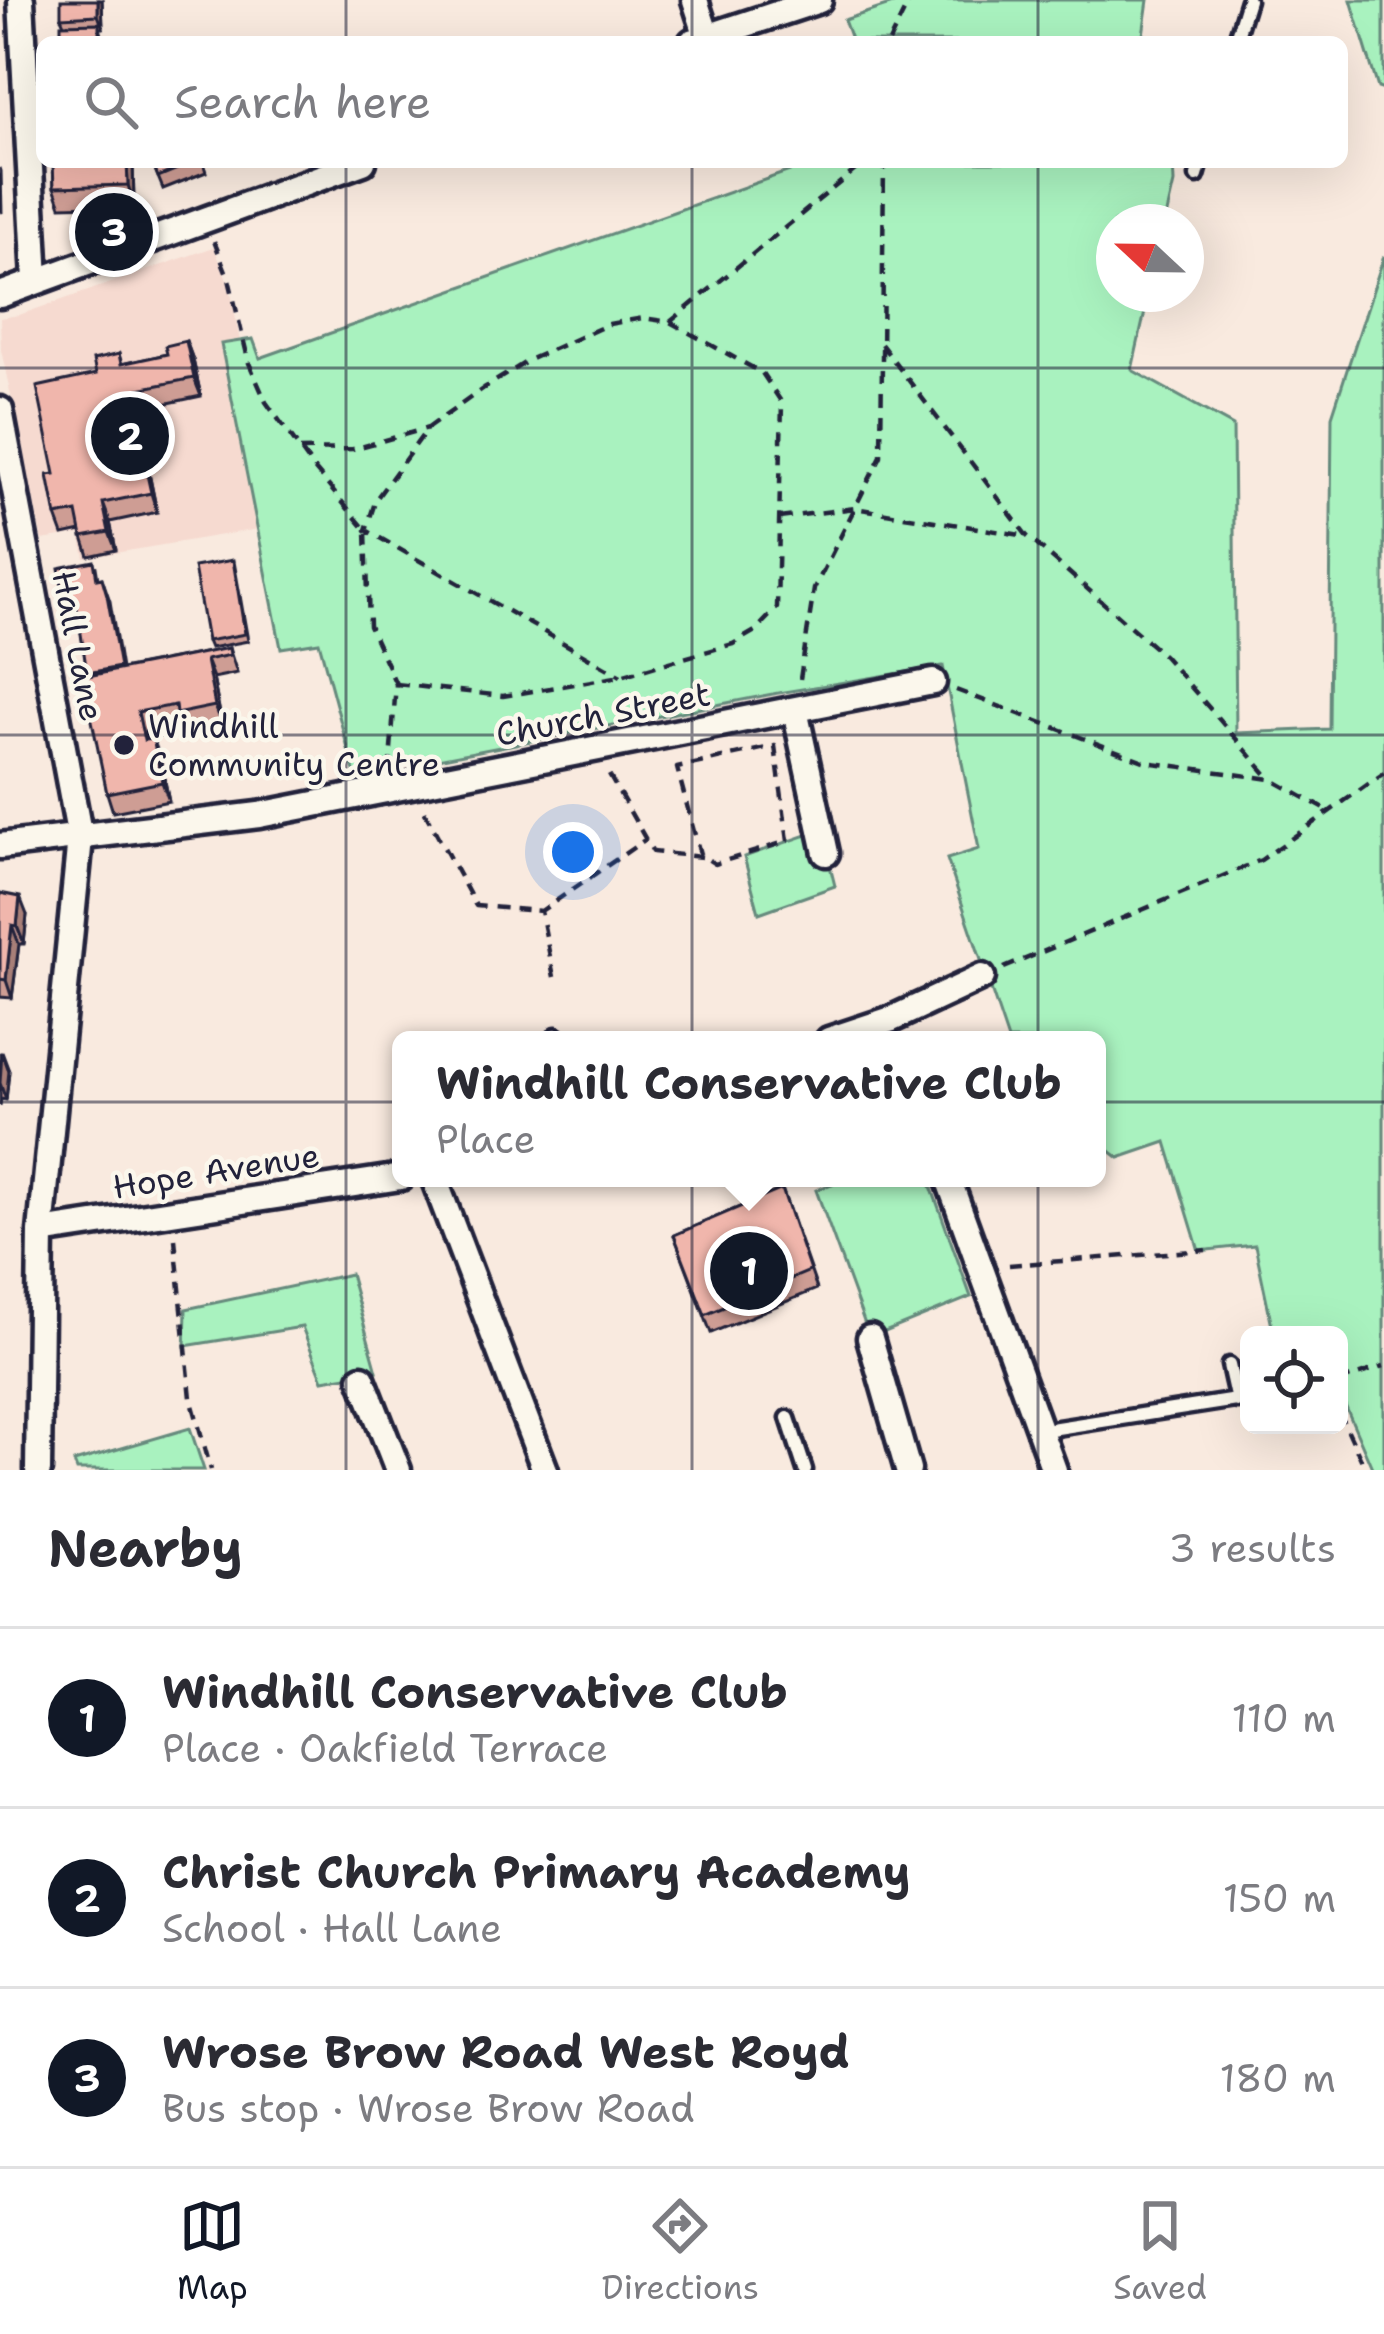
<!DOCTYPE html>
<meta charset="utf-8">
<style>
:root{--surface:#fff;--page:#f2f2f3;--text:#2b2b33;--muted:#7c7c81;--line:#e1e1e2;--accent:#111827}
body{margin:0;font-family:"Shantell Sans",sans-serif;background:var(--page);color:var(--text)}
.controls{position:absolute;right:36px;bottom:36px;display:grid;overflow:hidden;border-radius:18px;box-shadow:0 12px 48px #0002}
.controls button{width:108px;height:108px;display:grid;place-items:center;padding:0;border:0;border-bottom:3px solid var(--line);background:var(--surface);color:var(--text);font:60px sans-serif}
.compass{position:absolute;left:1096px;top:204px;width:108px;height:108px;border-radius:50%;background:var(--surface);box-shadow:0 12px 48px #0002;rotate:292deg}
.you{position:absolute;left:573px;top:852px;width:42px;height:42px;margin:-30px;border:9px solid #fff;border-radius:50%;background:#1a73e8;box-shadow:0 0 0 18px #1a73e833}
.badge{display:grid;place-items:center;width:78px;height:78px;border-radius:50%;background:var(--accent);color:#fff;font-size:39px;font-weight:700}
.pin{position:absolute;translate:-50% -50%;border:6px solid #fff;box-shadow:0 3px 12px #0006}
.popup{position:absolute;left:392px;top:1031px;width:714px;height:156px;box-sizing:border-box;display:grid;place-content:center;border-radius:18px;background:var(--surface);filter:drop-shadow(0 3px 9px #0005);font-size:39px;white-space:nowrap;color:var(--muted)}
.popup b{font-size:45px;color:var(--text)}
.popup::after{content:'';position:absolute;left:50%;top:100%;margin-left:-24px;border:24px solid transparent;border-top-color:var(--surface)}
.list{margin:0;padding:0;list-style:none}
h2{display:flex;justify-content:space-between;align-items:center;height:156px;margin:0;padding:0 48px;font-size:51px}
h2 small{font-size:39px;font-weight:400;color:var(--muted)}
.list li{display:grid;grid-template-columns:78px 1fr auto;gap:36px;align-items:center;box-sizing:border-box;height:180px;padding:0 48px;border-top:3px solid var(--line)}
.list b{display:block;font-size:45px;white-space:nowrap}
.list p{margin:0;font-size:39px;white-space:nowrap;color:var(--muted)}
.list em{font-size:39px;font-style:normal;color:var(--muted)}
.icon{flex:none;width:66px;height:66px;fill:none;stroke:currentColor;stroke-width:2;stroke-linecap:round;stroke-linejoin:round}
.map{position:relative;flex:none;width:1384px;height:1470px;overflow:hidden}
.search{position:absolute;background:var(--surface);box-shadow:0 12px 48px #0002;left:36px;right:36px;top:36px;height:132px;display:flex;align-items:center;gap:30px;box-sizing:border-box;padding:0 42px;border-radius:18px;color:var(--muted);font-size:45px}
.sheet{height:696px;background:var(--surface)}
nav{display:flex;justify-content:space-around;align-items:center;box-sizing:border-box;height:168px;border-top:3px solid var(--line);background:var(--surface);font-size:33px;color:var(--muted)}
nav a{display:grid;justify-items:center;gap:6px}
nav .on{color:var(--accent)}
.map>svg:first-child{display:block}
</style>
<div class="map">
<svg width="1384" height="1470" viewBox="0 0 1384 1470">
<rect width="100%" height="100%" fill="#f9eadf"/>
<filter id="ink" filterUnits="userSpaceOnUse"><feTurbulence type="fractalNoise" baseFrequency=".00833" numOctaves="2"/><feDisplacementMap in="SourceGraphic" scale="24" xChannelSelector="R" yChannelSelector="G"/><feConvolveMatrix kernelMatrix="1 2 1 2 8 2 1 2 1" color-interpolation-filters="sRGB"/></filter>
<g filter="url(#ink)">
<path fill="#f6dad0" d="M214 247 230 287 240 342 222 345 258 529 85 558 80 534 42 540 1 350 0 318 19 315Z"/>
<path fill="#a9f2bf" stroke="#668a7d" stroke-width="3" d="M905 0H1148L1142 42H852L844 20Z
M1351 0H1384V90L1378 88Z
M815 162H1173L1174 183 1165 222H1114V294H1149L1132 370 1233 426 1236 733 1329 729 1332 416 1384 256V1470H1373L1339 1391V1335H1274L1255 1245 1199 1251 1166 1142 1119 1158 1097 1141V1040H1008L947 859 979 849 943 666 778 693 355 775 319 642 281 648 221 344 253 339 260 358Z
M821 830 835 886 759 913 744 857Z
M847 1178H928L971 1297 870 1338 816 1190Z
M350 1274 377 1371 323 1380 302 1327 185 1346 186 1309Z
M190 1428 204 1470H77L74 1462Z"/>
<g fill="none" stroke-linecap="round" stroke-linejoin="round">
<defs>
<path id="service" d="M1235 42 1248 0
M1197 176 1201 162
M556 1035 558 1040
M1229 1365 1237 1401
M788 1418 805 1470
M1038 1431 1249 1398"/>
<path id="minor" d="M21 0 36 280
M695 0 707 37
M692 42 819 0
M0 295 363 162
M0 410 80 838 41 1232 38 1470
M795 710 826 853
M0 846 259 815 933 682
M829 1040 892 1019 982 977
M434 1178 545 1470
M948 1178 1054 1470
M41 1232 401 1177
M870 1338 908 1470
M362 1378 398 1470"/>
</defs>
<use href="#service" stroke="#22223b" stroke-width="21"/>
<use href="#minor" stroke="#22223b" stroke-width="33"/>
<path stroke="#22223b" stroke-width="4.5" stroke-dasharray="12 9" stroke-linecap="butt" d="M889 42 910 0
M214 241 229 279 249 363 266 402 315 470 366 530 369 626 396 684 390 762
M670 322 865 162
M881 344 1027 536 1164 656 1271 779
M300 450 353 449 428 428
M779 518 855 508 1027 536
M800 679 814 589 881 456 884 162
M396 684 503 696 621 676 733 644 755 631 777 608 782 403 762 373 670 322 643 318 609 324 531 359 484 388 428 428 376 499 366 530 621 676
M956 690 1146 762 1271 779 1330 812
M775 746 788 841 715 864 700 854 677 768Z
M609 775 653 852 702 857
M424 811 476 906 541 911
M1004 968 1261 860 1384 773
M554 977 541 911 646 839
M175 1239 191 1398 211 1470
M1009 1265 1206 1250
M1339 1381 1384 1366
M1339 1411 1366 1470"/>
<use href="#service" stroke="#fbf7ec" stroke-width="12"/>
<use href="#minor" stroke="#fbf7ec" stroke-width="24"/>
</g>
<path fill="#ce9d94" stroke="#22223b" stroke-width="3" d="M102 0 103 28H100L104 42H61L64 24 61 17Z
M53 162H133L134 204 61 206 54 187Z
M152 162H203L206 172 163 189Z
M186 341 193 360 201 396 136 410 157 512 110 522 116 550 89 556 81 531 63 535 56 516 55 474 96 374 119 354 122 364 167 354Z
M96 567 98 579 102 578 110 601 121 669 229 648 237 673 213 678 222 724 183 732 180 723 145 731 146 740 160 757 169 801 113 812 107 793 77 607 74 608 70 591 64 592 62 585Z
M235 567 248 641 210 648 207 641Z
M0 893 27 915 24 944H19L12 998 0 997Z
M0 1052 9 1071 6 1100 1 1099 0 1106Z
M782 1189 817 1289 711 1333 674 1235Z"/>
<path fill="#a87f78" stroke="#22223b" stroke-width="3" d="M98 0H102L103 28 98 15Z
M127 162H133L134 204 128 185Z
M0 168 1 171 2 213 0 207Z
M186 341 193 360 201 396 194 378Z
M129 391 136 410 157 512 151 493Z
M103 503 110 522 116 550 109 532Z
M206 660 213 678 222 724 215 706Z
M153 739 160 757 169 801 162 782Z
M20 897 27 915 24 944 17 926Z
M12 925 19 944 12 998 6 980Z
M2 1052 9 1071 6 1100 0 1083Z"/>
<path fill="#f0b6ac" stroke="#22223b" stroke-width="3" d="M61 0H98V15L61 17Z
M99 23V42H61V24Z
M53 162H127L128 185 54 187Z
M152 162H194L158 177Z
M186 341 194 378 129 391 151 493 103 503 109 532 82 537 77 512 56 516 48 475 55 474 37 387 96 374 93 360 119 354 121 364 167 354 165 346Z
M233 560 245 634 207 641 194 567Z
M94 561 97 579 102 578 107 595 120 667 87 673 76 601H72L68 584 62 585 59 568Z
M229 648 230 655 206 660 215 706 176 714 175 705 138 712 144 740 153 739 162 782 107 793 83 677Z
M0 893 20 897 17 926 12 925 6 980 0 979Z
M782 1189 810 1271 705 1315 674 1235Z"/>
</g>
<path fill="none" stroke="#22223b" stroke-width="3" stroke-opacity="0.55" d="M346 0V42M692 0V42M1038 0V42M346 162V1470M692 162V1470M1038 162V1470M0 368H1384M0 735H1384M0 1102H1384"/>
<circle fill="#22223b" stroke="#fbf7ec" stroke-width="4.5" cx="124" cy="745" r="12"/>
<g text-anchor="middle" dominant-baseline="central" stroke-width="9" stroke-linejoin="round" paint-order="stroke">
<g font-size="33" fill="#22223b" stroke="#fbf7ec">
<text transform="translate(78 646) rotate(79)">Hall Lane</text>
<text transform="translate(603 714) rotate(-11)">Church Street</text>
<text transform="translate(216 1171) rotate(-9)">Hope Avenue</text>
</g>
<g font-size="33" fill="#22223b" stroke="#fbf7ec" text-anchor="start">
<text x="148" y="726">Windhill<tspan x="148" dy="38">Community Centre</tspan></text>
</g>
</g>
</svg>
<div class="controls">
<button><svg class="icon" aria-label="locate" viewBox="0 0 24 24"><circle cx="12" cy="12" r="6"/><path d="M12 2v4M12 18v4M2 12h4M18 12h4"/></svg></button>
</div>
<svg class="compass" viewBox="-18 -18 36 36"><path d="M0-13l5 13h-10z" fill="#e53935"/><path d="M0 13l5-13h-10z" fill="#7c7c81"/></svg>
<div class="you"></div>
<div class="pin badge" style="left:749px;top:1271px">1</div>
<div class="popup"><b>Windhill Conservative Club</b>Place</div>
<div class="pin badge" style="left:130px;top:436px">2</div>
<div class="pin badge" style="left:114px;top:232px">3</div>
<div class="search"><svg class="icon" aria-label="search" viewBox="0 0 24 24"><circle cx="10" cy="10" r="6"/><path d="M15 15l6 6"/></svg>Search here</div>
</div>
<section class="sheet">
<h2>Nearby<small>3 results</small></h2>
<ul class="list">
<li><span class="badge">1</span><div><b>Windhill Conservative Club</b><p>Place · Oakfield Terrace</p></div><em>110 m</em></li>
<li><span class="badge">2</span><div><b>Christ Church Primary Academy</b><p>School · Hall Lane</p></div><em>150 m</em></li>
<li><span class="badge">3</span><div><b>Wrose Brow Road West Royd</b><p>Bus stop · Wrose Brow Road</p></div><em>180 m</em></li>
</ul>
</section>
<nav>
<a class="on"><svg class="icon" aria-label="map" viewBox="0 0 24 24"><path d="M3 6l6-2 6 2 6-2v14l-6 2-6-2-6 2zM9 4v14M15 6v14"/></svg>Map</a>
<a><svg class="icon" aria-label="directions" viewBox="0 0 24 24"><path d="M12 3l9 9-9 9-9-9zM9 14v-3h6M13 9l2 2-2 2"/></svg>Directions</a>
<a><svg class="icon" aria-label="saved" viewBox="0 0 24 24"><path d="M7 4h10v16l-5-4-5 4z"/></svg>Saved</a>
</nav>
